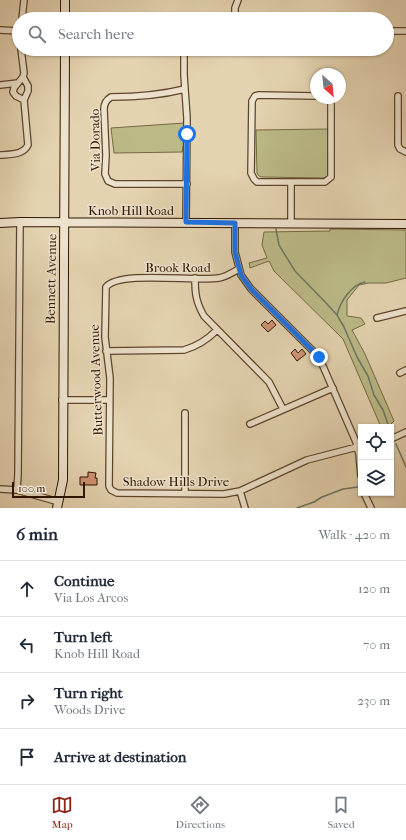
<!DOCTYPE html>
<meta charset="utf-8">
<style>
:root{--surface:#fff;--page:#f6f6f7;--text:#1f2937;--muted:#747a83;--line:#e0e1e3;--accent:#8f2418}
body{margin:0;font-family:"IM FELL French Canon",serif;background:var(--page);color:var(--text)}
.controls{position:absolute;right:12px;bottom:12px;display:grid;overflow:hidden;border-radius:0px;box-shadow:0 1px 3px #0004}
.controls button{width:36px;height:36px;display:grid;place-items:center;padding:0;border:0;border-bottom:1px solid var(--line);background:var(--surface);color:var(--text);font:20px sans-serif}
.compass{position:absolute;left:310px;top:68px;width:36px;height:36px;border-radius:50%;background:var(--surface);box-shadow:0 1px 3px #0004;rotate:153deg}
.scale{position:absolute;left:12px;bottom:10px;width:73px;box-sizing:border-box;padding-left:4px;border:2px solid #301500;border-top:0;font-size:11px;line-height:14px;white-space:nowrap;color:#301500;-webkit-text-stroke:3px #ede2cc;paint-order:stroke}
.stop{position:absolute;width:12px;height:12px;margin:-9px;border:3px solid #1a73e8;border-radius:50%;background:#fff}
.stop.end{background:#1a73e8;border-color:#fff;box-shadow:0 1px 4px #0008}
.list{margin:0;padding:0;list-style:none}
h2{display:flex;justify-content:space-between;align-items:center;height:52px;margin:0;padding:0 16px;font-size:17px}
h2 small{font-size:13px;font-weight:400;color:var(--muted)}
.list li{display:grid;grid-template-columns:26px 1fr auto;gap:12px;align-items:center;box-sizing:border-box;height:56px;padding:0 16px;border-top:1px solid var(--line)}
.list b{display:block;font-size:15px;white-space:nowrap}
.list p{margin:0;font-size:13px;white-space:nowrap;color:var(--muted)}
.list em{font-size:13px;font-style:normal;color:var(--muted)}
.icon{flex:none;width:22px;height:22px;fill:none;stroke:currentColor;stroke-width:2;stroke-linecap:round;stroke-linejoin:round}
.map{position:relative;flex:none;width:406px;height:508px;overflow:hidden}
.search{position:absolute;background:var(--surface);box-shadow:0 1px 3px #0004;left:12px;right:12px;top:12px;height:44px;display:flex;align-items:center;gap:10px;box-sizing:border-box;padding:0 14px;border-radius:22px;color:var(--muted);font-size:15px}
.sheet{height:276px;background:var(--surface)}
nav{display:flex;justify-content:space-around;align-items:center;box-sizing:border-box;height:56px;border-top:1px solid var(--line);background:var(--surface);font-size:11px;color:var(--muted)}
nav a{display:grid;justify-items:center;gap:2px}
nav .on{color:var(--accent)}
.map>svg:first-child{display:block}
</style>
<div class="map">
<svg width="406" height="508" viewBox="0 0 406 508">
<rect width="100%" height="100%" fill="#e4d3b1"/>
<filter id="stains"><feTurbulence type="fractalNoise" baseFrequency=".005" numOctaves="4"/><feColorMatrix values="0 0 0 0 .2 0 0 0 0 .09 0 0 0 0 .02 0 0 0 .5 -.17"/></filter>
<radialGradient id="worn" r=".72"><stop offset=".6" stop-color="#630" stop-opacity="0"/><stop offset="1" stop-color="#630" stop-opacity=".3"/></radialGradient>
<path fill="#bbba87" stroke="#766844" d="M184 123V143L182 152 114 153 111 128Z
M329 129 328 176 324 178 262 177 259 176 257 173 256 130Z
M330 229 406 230V278L386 283H369L359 285 347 300V316L361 318 365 324 352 330 365 354 394 421 388 427H381L343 339 274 271 269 261 250 268 249 263 267 258 262 245 264 232 330 231Z"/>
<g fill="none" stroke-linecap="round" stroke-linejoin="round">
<path stroke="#6d7765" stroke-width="1.5" d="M276 229 279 245 295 271 327 304 337 315 344 327 357 357 368 376 374 395 383 410 389 427
M337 315C340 302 351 285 365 282
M396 444 406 467
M297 508 314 502 322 497 343 489 358 487"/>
</g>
<path fill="#cf9472" stroke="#301500" d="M272 320 276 325 268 332 261 325 265 321 268 324Z
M295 349 298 353 302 349 306 354 297 361 291 353Z
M88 472 96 473 95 478H97V485H80V477H88Z"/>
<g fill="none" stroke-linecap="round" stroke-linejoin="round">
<defs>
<path id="street" d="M22 19 24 0
M235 19V8L238 0
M0 30 19 31
M387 31H406
M21 49 24 73 23 77
M184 49V75L187 118 186 222
M18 83 14 88 13 92 16 96 24 100
M0 85 18 83 23 77 28 86V91L24 100 28 145C23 155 11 154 0 155
M185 89C161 95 136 97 111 97 106 100 104 104 104 109L106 155 105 174 108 181 115 184H187
M316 96 259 95 255 96 252 101 251 173 254 179 257 182H325L331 177V102L327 98
M398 96V145L400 149 406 152
M291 182V223
M235 223V252L241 275 251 289 319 357 356 442 359 454 361 476
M239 269C233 272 226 277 219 278 196 282 120 270 106 287L105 337 110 378 109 486 111 490 117 493 224 494 240 491 307 460 361 446
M195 278C195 294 196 302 204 316L269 382 283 409
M377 318 406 311
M106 351 184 350C198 346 207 340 217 330
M400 373 406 370
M62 400H109
M185 413V493
M250 424 333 388
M391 439 406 432
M0 489 17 490 59 502
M17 490 18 474 20 222
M240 491 245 508
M364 493 371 508"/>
<path id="secondary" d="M65 0V19
M0 223 20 222 406 224
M57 508 63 480 65 49"/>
</defs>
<use href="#street" stroke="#5d442c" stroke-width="8"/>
<use href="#secondary" stroke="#301500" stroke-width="10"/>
<use href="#street" stroke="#ede2cc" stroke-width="5.5"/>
<use href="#secondary" stroke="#ede2cc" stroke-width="8"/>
</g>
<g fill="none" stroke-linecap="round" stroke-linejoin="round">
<path stroke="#1a73e8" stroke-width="5" d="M187 134 186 222 235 223V252L241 275 251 289 319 357"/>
</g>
<g text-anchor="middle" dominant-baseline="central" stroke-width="3" stroke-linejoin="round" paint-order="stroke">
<g font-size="13" fill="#301500" stroke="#ede2cc">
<text transform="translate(95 140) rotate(-91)">Via Dorado</text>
<text x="131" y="210">Knob Hill Road</text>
<text x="178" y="267">Brook Road</text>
<text transform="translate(51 279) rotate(-89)">Bennett Avenue</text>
<text transform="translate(96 380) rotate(-92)">Butterwood Avenue</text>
<text x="176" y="481">Shadow Hills Drive</text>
</g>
</g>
<rect width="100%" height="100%" filter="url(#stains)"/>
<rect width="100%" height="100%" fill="url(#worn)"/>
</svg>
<div class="controls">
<button><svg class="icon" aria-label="locate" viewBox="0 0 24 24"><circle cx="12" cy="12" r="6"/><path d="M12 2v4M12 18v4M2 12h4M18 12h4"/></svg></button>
<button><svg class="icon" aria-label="layers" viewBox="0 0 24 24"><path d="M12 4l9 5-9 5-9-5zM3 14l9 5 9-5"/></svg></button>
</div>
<svg class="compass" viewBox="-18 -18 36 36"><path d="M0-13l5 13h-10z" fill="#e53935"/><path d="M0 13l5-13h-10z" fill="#747a83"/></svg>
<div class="scale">100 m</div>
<div class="stop" style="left:187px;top:134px"></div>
<div class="stop end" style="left:319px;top:357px"></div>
<div class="search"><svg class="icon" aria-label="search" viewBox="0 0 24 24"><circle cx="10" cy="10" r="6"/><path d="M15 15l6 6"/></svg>Search here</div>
</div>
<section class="sheet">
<h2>6 min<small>Walk · 420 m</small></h2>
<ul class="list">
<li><svg class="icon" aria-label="ahead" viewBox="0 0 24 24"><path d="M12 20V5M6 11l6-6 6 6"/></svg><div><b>Continue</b><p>Via Los Arcos</p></div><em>120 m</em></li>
<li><svg class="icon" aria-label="left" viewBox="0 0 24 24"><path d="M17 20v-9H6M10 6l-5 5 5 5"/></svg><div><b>Turn left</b><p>Knob Hill Road</p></div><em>70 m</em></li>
<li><svg class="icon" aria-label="right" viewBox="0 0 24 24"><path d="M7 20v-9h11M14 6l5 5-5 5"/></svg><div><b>Turn right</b><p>Woods Drive</p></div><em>230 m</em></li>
<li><svg class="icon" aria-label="arrive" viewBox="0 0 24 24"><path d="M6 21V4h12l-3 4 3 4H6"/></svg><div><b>Arrive at destination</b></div></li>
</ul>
</section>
<nav>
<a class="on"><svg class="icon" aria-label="map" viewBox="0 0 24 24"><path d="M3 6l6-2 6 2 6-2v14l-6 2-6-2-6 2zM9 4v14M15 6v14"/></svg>Map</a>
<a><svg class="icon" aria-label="directions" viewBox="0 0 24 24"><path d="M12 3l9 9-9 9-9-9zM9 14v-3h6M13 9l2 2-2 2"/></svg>Directions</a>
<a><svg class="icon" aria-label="saved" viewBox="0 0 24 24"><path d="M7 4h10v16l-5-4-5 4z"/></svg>Saved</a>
</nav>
